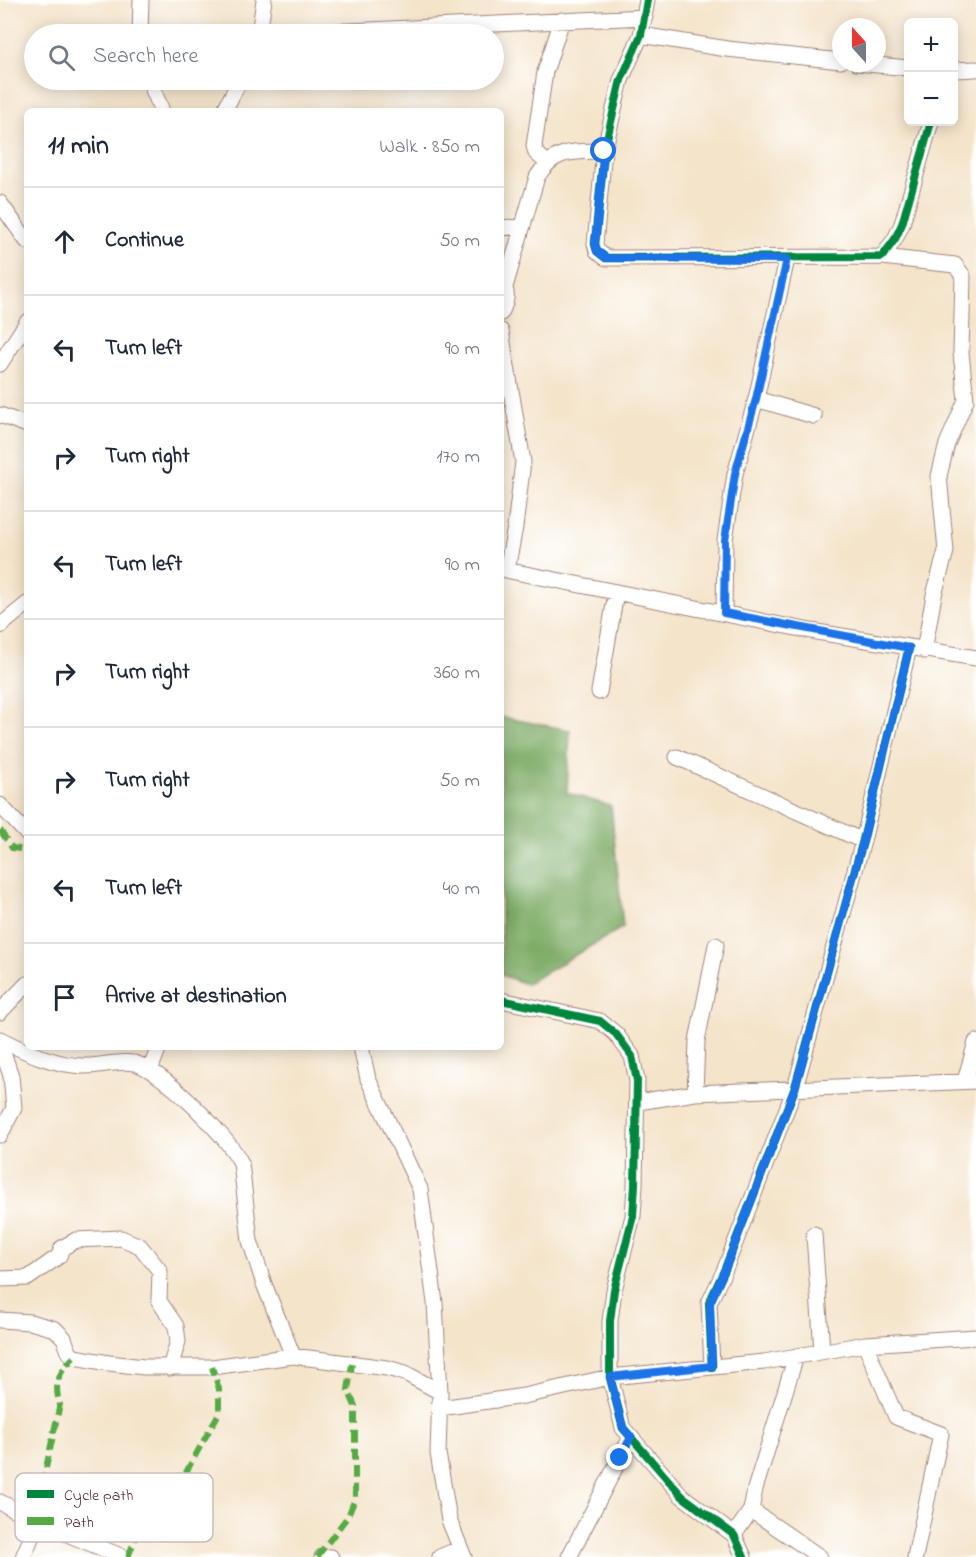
<!DOCTYPE html>
<meta charset="utf-8">
<style>
:root{--surface:#fff;--page:#f2f2f3;--text:#1f2937;--muted:#747a83;--line:#e0e1e3}
body{margin:0;font-family:"Indie Flower",sans-serif;background:var(--page);color:var(--text)}
.controls{position:absolute;right:18px;top:18px;display:grid;overflow:hidden;border-radius:9px;box-shadow:0 3px 15px #0003}
.controls button{width:54px;height:54px;display:grid;place-items:center;padding:0;border:0;border-bottom:2px solid var(--line);background:var(--surface);color:var(--text);font:30px sans-serif}
.compass{position:absolute;left:832px;top:18px;width:54px;height:54px;border-radius:50%;background:var(--surface);box-shadow:0 3px 15px #0003;rotate:339deg}
.stop{position:absolute;width:18px;height:18px;margin:-14px;border:4px solid #1a73e8;border-radius:50%;background:#fff}
.stop.end{background:#1a73e8;border-color:#fff;box-shadow:0 2px 6px #0008}
.list{margin:0;padding:0;list-style:none}
h2{display:flex;justify-content:space-between;align-items:center;height:78px;margin:0;padding:0 24px;font-size:26px}
h2 small{font-size:20px;font-weight:400;color:var(--muted)}
.list li{display:grid;grid-template-columns:39px 1fr auto;gap:18px;align-items:center;box-sizing:border-box;height:108px;padding:0 24px;border-top:2px solid var(--line)}
.list b{display:block;font-size:22px;white-space:nowrap}
.list em{font-size:20px;font-style:normal;color:var(--muted)}
.icon{flex:none;width:33px;height:33px;fill:none;stroke:currentColor;stroke-width:2;stroke-linecap:round;stroke-linejoin:round}
.map{position:relative;flex:none;width:976px;height:1557px;overflow:hidden}
.search{position:absolute;background:var(--surface);box-shadow:0 3px 15px #0003;left:24px;top:24px;width:480px;height:66px;display:flex;align-items:center;gap:15px;box-sizing:border-box;padding:0 21px;border-radius:33px;color:var(--muted);font-size:22px}
.panel{position:absolute;background:var(--surface);box-shadow:0 3px 15px #0003;left:24px;top:108px;width:480px;height:942px;border-radius:9px}
.map>svg:first-child{display:block}
</style>
<div class="map">
<svg width="976" height="1557" viewBox="0 0 976 1557">
<rect width="100%" height="100%" fill="#fff"/>
<filter id="ink" filterUnits="userSpaceOnUse"><feTurbulence type="fractalNoise" baseFrequency=".0167" numOctaves="2"/><feDisplacementMap in="SourceGraphic" scale="12" xChannelSelector="R" yChannelSelector="G"/><feConvolveMatrix kernelMatrix="1 2 1 2 8 2 1 2 1" color-interpolation-filters="sRGB"/></filter>
<filter id="wash" filterUnits="userSpaceOnUse"><feTurbulence type="fractalNoise" baseFrequency=".008" numOctaves="4" result="noise"/><feDisplacementMap in="SourceGraphic" scale="24" xChannelSelector="R" yChannelSelector="G"/><feGaussianBlur stdDeviation="1.35" result="paint"/><feColorMatrix in="noise" values="0 0 0 0 0 0 0 0 0 0 0 0 0 0 0 0 0 1.4 0 .05"/><feComposite in="paint" operator="in"/></filter>
<g filter="url(#wash)">
<rect width="100%" height="100%" fill="#f4e4ca"/>
<path fill="#7eac66" stroke="#646648" stroke-width="1.5" d="M501 717 570 730 567 793 611 806 623 927 526 984 501 975Z"/>
</g>
<g filter="url(#ink)">
<g fill="none" stroke-linecap="round" stroke-linejoin="round">
<defs>
<path id="minor" d="M647 0 641 35 621 80 604 151 595 244 597 251 606 258 882 257 895 239 902 224 931 122
M140 34 141 0
M259 34 264 0
M284 34 645 17
M641 35 727 49 841 61
M857 63 908 68
M954 70 976 69
M149 80 162 111
M224 111 240 80
M546 162 536 153 534 146 545 72 562 20
M0 203 27 241
M501 228 523 226
M882 257 955 265 963 276 961 353 966 400 947 444 939 476 946 551 934 595 924 651
M501 283C510 292 506 302 501 313
M505 287 537 177C555 148 573 152 604 151
M501 331 523 462 515 527 507 570
M0 364 27 322
M756 399 814 416
M0 415 27 425
M501 569 811 631 976 658
M724 613 725 540 735 474 756 399 787 259
M0 626 27 604
M599 692 616 593
M677 757 863 841
M0 805 27 834
M501 1000 600 1021 616 1034 632 1056 637 1081 635 1185 633 1216 614 1290 610 1321V1377L623 1428 682 1496 734 1535 744 1557
M0 1012 27 984
M0 1039C25 1052 54 1065 83 1066 100 1067 117 1060 134 1063 162 1069 229 1138 241 1163L250 1241 264 1284 293 1356
M0 1043 11 1076 14 1108 0 1135
M361 1047 368 1079 420 1189 435 1303 440 1392 438 1453 449 1520 464 1557
M150 1070 159 1047
M965 1081 976 1042
M695 1093 697 1041 716 945
M638 1102 695 1093 976 1081
M814 1234 822 1351
M0 1279 28 1278 59 1256 62 1248 76 1240 121 1238 140 1246 160 1271 159 1301 176 1326 178 1341 170 1368
M0 1320 30 1322 55 1329 64 1338 69 1352 74 1357 109 1363 144 1367H212L293 1356 387 1368 405 1373 440 1392
M865 1344 896 1417 941 1434 915 1557
M796 1356 755 1489 751 1510 820 1557
M712 1367 709 1303 725 1269 795 1088 863 841 909 648
M440 1408 524 1396 610 1377 764 1362 865 1344 976 1337
M0 1502 38 1522 123 1557
M734 1535 751 1510
M23 1557 38 1522
M322 1557H331
M440 1557 459 1549
M569 1557 631 1437"/>
</defs>
<use href="#minor" stroke="#9f827a" stroke-width="17"/>
<use href="#minor" stroke="#fff" stroke-width="15"/>
<path stroke="#57aa44" stroke-width="6" stroke-dasharray="12 6" stroke-linecap="butt" d="M0 830 12 848 27 850
M24 1515 39 1500 60 1404C53 1385 59 1371 74 1357
M128 1557 146 1512 164 1486 180 1483 219 1413V1389L212 1367
M317 1557 348 1516 355 1499V1406L348 1390 352 1364"/>
<defs>
<path id="cycleway" d="M647 0 641 35 621 80 604 151 595 244 597 251 606 258 882 257 895 239 902 224 931 122
M501 1000 600 1021 616 1034 632 1056 637 1081 635 1185 633 1216 614 1290 610 1321V1377L623 1428 682 1496 734 1535 744 1557
M712 1367 709 1303 725 1269 795 1088 863 841 909 648"/>
</defs>
<use href="#cycleway" stroke="#fff" stroke-width="11"/>
<use href="#cycleway" stroke="#00873e" stroke-width="8"/>
</g>
</g>
<g fill="none" stroke-linecap="round" stroke-linejoin="round" filter="url(#ink)">
<path stroke="#1a73e8" stroke-width="8" d="M604 151 595 244 597 251 606 258 787 259 756 399 735 474 725 540 724 613 909 648 863 841 795 1088 725 1269 710 1303 712 1366 610 1377 623 1428 631 1437 620 1458"/>
</g>
<rect x="15" y="1473" width="198" height="69" rx="9" fill="#fff" stroke="#c9bcbf" stroke-width="1.5"/>
<rect x="27" y="1490" width="27" height="8" fill="#00873e"/>
<rect x="27" y="1517" width="27" height="8" fill="#57aa44"/>
<g font-size="16" fill="#4a1f2b">
<text x="64" y="1500">Cycle path</text>
<text x="64" y="1527">Path</text>
</g>
</svg>
<div class="controls">
<button>+</button>
<button>−</button>
</div>
<svg class="compass" viewBox="-18 -18 36 36"><path d="M0-13l5 13h-10z" fill="#e53935"/><path d="M0 13l5-13h-10z" fill="#747a83"/></svg>
<div class="stop" style="left:604px;top:151px"></div>
<div class="stop end" style="left:620px;top:1458px"></div>
<div class="search"><svg class="icon" aria-label="search" viewBox="0 0 24 24"><circle cx="10" cy="10" r="6"/><path d="M15 15l6 6"/></svg>Search here</div>
<section class="panel">
<h2>11 min<small>Walk · 850 m</small></h2>
<ul class="list">
<li><svg class="icon" aria-label="ahead" viewBox="0 0 24 24"><path d="M12 20V5M6 11l6-6 6 6"/></svg><div><b>Continue</b></div><em>50 m</em></li>
<li><svg class="icon" aria-label="left" viewBox="0 0 24 24"><path d="M17 20v-9H6M10 6l-5 5 5 5"/></svg><div><b>Turn left</b></div><em>90 m</em></li>
<li><svg class="icon" aria-label="right" viewBox="0 0 24 24"><path d="M7 20v-9h11M14 6l5 5-5 5"/></svg><div><b>Turn right</b></div><em>170 m</em></li>
<li><svg class="icon" aria-label="left" viewBox="0 0 24 24"><path d="M17 20v-9H6M10 6l-5 5 5 5"/></svg><div><b>Turn left</b></div><em>90 m</em></li>
<li><svg class="icon" aria-label="right" viewBox="0 0 24 24"><path d="M7 20v-9h11M14 6l5 5-5 5"/></svg><div><b>Turn right</b></div><em>360 m</em></li>
<li><svg class="icon" aria-label="right" viewBox="0 0 24 24"><path d="M7 20v-9h11M14 6l5 5-5 5"/></svg><div><b>Turn right</b></div><em>50 m</em></li>
<li><svg class="icon" aria-label="left" viewBox="0 0 24 24"><path d="M17 20v-9H6M10 6l-5 5 5 5"/></svg><div><b>Turn left</b></div><em>40 m</em></li>
<li><svg class="icon" aria-label="arrive" viewBox="0 0 24 24"><path d="M6 21V4h12l-3 4 3 4H6"/></svg><div><b>Arrive at destination</b></div></li>
</ul>
</section>
</div>
